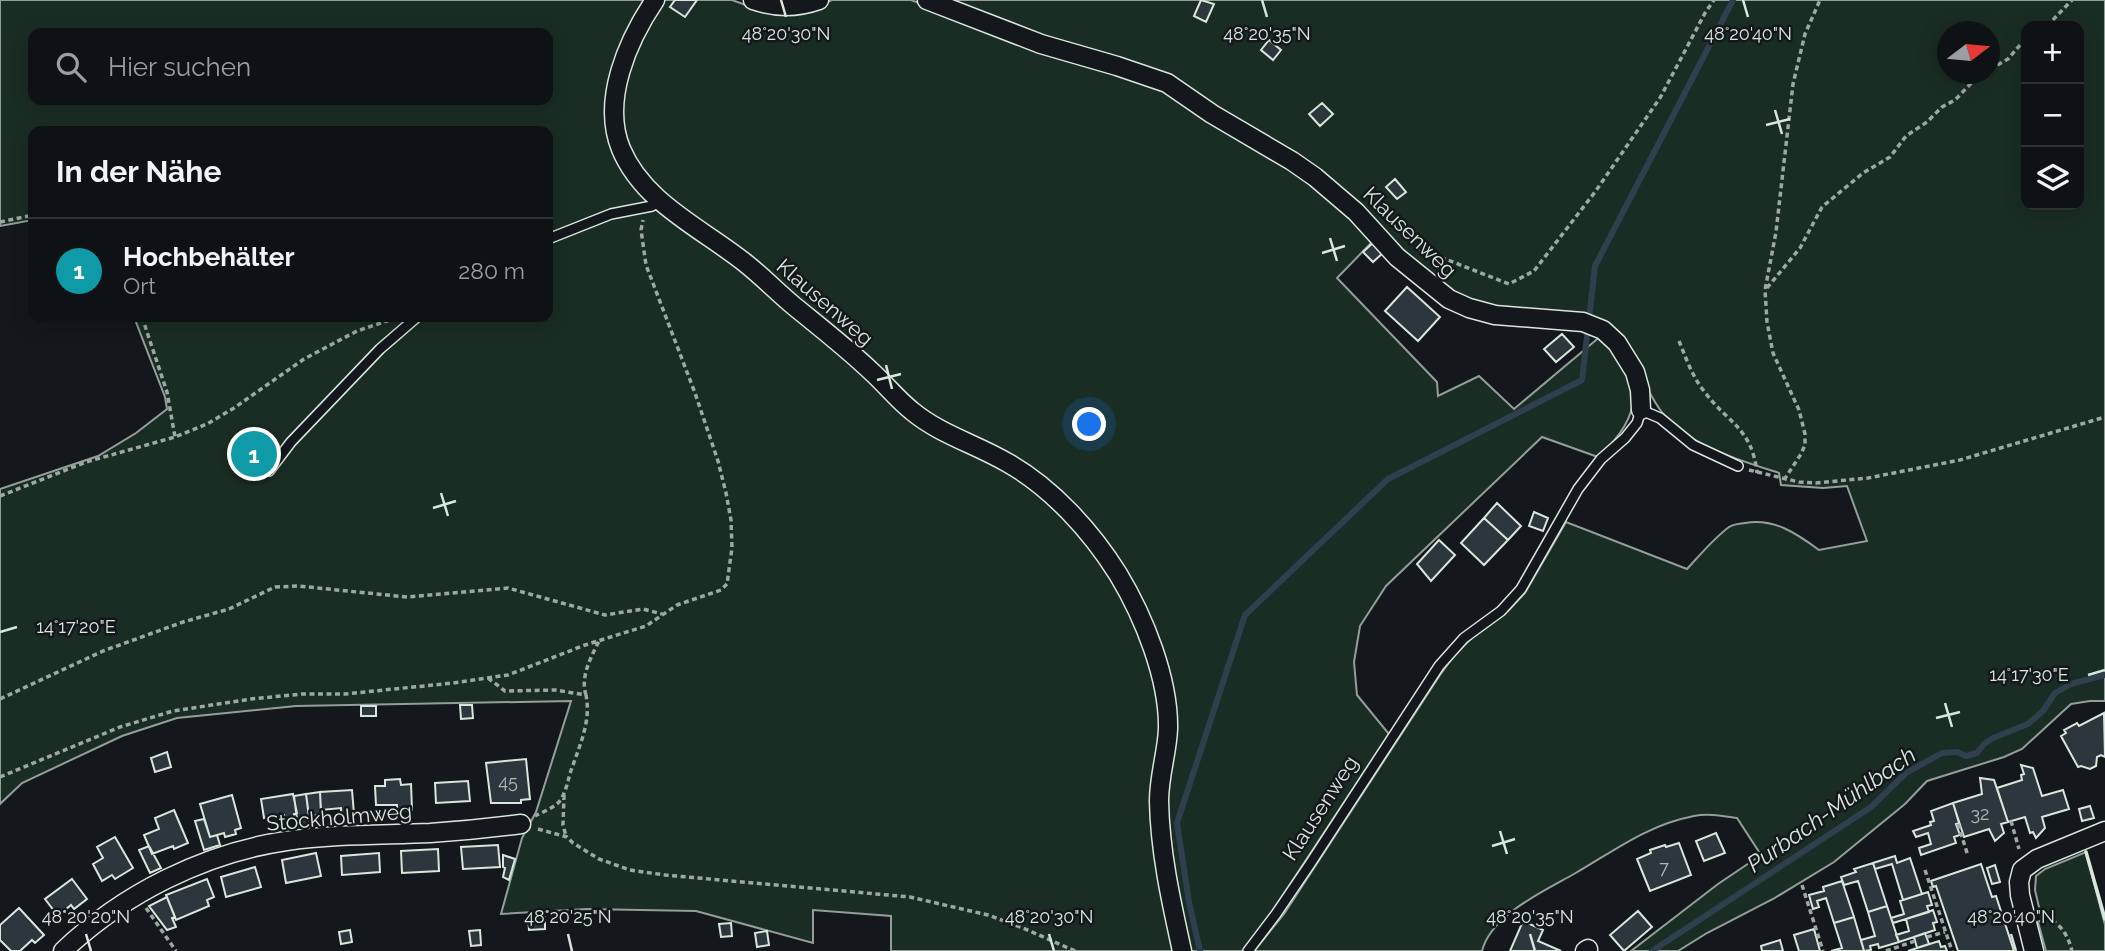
<!DOCTYPE html>
<html lang="de">
<meta charset="utf-8">
<style>
:root{--surface:#0f1215;--page:#1d2022;--text:#f1f3f6;--muted:#9b9ea0;--line:#2f3234;--accent:#ffb74d}
body{margin:0;font-family:Raleway,sans-serif;background:var(--page);color:var(--text)}
.controls{position:absolute;right:21px;top:21px;display:grid;overflow:hidden;border-radius:14px;box-shadow:0 4px 18px #0003}
.controls button{width:63px;height:63px;display:grid;place-items:center;padding:0;border:0;border-bottom:2px solid var(--line);background:var(--surface);color:var(--text);font:35px sans-serif}
.compass{position:absolute;left:1937px;top:21px;width:63px;height:63px;border-radius:50%;background:var(--surface);box-shadow:0 4px 18px #0003;rotate:74deg}
.you{position:absolute;left:1090px;top:425px;width:24px;height:24px;margin:-18px;border:5px solid #fff;border-radius:50%;background:#1a73e8;box-shadow:0 0 0 10px #1a73e833}
.badge{display:grid;place-items:center;width:46px;height:46px;border-radius:50%;background:var(--accent);color:#fff;font-size:23px;font-weight:700}
.pin{position:absolute;translate:-50% -50%;border:4px solid #fff;box-shadow:0 2px 7px #0006}
.list{margin:0;padding:0;list-style:none}
h2{display:flex;justify-content:space-between;align-items:center;height:91px;margin:0;padding:0 28px;font-size:30px}
h2 small{font-size:23px;font-weight:400;color:var(--muted)}
.list li{display:grid;grid-template-columns:46px 1fr auto;gap:21px;align-items:center;box-sizing:border-box;height:105px;padding:0 28px;border-top:2px solid var(--line)}
.list b{display:block;font-size:26px;white-space:nowrap}
.list p{margin:0;font-size:23px;white-space:nowrap;color:var(--muted)}
.list em{font-size:23px;font-style:normal;color:var(--muted)}
.icon{flex:none;width:38px;height:38px;fill:none;stroke:currentColor;stroke-width:2;stroke-linecap:round;stroke-linejoin:round}
.map{position:relative;flex:none;width:2105px;height:951px;overflow:hidden}
.search{position:absolute;background:var(--surface);box-shadow:0 4px 18px #0003;left:28px;top:28px;width:525px;height:77px;display:flex;align-items:center;gap:18px;box-sizing:border-box;padding:0 24px;border-radius:14px;color:var(--muted);font-size:26px}
.panel{position:absolute;background:var(--surface);box-shadow:0 4px 18px #0003;left:28px;top:126px;width:525px;height:196px;border-radius:14px}
.map>svg:first-child{display:block}
</style>
<div class="map">
<svg width="2105" height="951" viewBox="0 0 2105 951">
<rect width="100%" height="100%" fill="#14181c"/>
<path fill="#1a2d24" stroke="#939e99" stroke-width="2" fill-rule="evenodd" d="M0 0H651L635 23 614 144 715 248 869 376 1025 481 1085 539 1135 617 1160 697 1177 951H891V916L813 910V943L696 911 586 909 501 914 522 838 536 812 571 701 296 706 177 718 122 736 22 783 0 804V489L98 456 136 433 167 409 165 397 134 317H548V131H33V220L0 226ZM33 33H548V100H33Z
M663 0H732L754 8 818 6 832 0H911L1020 41 1151 80 1309 177 1374 240 1337 278 1437 382 1438 396 1479 376 1514 409 1602 335C1610 349 1621 362 1628 377 1644 408 1620 437 1598 457L1542 437 1386 586 1360 626 1354 662 1357 695 1389 734 1273 910 1242 951H1187L1169 862 1164 674 1090 528 931 418 646 181 623 141 620 100 635 49Z
M943 0H2105V701H2090L2071 704 2022 749 2004 757 1927 781 1905 804 1834 862 1773 899 1707 933 1678 951H1631L1718 884 1761 855 1737 818C1723 816 1708 813 1694 816 1647 825 1614 851 1574 874 1544 891 1491 915 1482 951H1254L1284 914 1440 675 1456 653 1473 637 1509 610 1525 593 1566 522 1687 569C1700 555 1713 539 1729 527 1734 524 1739 524 1745 523 1774 518 1796 533 1819 550L1867 541 1847 486 1823 488 1781 485 1779 473C1739 460 1688 446 1661 411 1644 388 1635 359 1620 335L1461 300 1259 136 1168 75 1132 62 1047 40ZM2026 26H2079V205H2026ZM1948 32H1990V74H1948Z
M2086 852 2105 925V951H2046L2038 922 2042 920 2035 890 2036 876 2045 869Z"/>
<g fill="none" stroke-linecap="round" stroke-linejoin="round">
<path stroke="#2f3f4d" stroke-width="6" d="M1200 951 1189 902 1177 823 1245 615 1388 479 1582 380 1595 266 1733 0
M1652 951 1871 807 1906 773 1942 753 1957 752 1966 756 1977 753 1984 744 1993 738 2028 724 2043 711 2055 693 2071 684 2105 675"/>
</g>
<path fill="#2c363c" stroke="#d8e6dc" stroke-width="2" d="M675 0H697L685 17 670 7Z
M1201 0 1214 4 1206 22 1194 16Z
M1269 40 1281 50 1273 60 1261 50Z
M1322 103 1333 114 1320 126 1309 114Z
M1395 179 1406 192 1397 199 1386 187Z
M1375 241 1384 252 1373 262 1363 252Z
M1407 287 1440 317 1418 341 1385 311Z
M1562 334 1574 347 1556 362 1544 349Z
M253 437 271 455 255 471 237 453Z
M1497 503 1521 526 1508 540 1484 518Z
M1534 512 1548 518 1543 531 1529 526Z
M1484 518 1508 540 1484 565 1461 543Z
M1439 540 1455 555 1431 581 1417 564Z
M460 705H472L473 718 461 719Z
M361 706H376V716H361Z
M2104 713 2105 757 2101 755 2097 757 2096 766 2090 769 2081 766 2078 767 2061 736 2066 733 2064 730 2077 723 2079 726Z
M167 752 171 767 155 772 151 758Z
M526 759 530 799 521 800V803H491L486 763Z
M2021 765 2033 768 2042 796 2063 790 2069 809 2042 817 2045 828 2036 838 2033 832 2030 833 2025 817 2008 822 1997 788 2022 780 2021 775 2024 774Z
M1980 778 1994 780 2008 822 2001 824 2004 833 1995 841 1989 829 1964 837 1953 803 1982 794Z
M400 779 401 785 411 784 412 810 397 811V805H376L375 786H385V780Z
M468 781 470 801 436 803 435 783Z
M352 790 354 814H341V808L321 810 320 792Z
M320 792 321 815 309 816 306 794Z
M293 794 297 813 294 814V817L285 819 284 815 264 818 261 799Z
M306 794 310 825 298 827 294 796Z
M232 795 241 828 235 830 236 834 225 837 224 833 210 837 200 804Z
M1953 803 1959 823 1956 824 1960 835 1954 837 1956 843 1921 855 1919 848 1931 844 1928 833 1916 837 1913 831 1931 825 1930 822 1934 821 1931 811Z
M2090 806 2094 818 2082 821 2079 809Z
M174 810 188 843 174 849 173 846 152 854 144 835 159 829 155 818Z
M204 819 210 837 217 835 220 845 204 850 195 821Z
M1716 833 1725 853 1704 861 1696 841Z
M115 837 133 868 115 879 112 875 102 881 93 864 103 858 97 847Z
M1679 843 1691 875 1650 891 1637 859 1651 853 1650 850 1665 845 1666 847Z
M498 845 500 867 463 869 461 847Z
M149 846 161 868 150 873 139 850Z
M438 849 439 871 402 873 401 851Z
M316 853 321 876 286 883 282 860Z
M379 853 380 872 342 875 341 856Z
M503 855 515 859 509 880 503 877 505 868 503 867Z
M1895 856 1897 863 1910 858 1922 894 1903 900 1892 864 1875 869 1873 863Z
M1873 863 1887 906 1868 912 1858 881 1844 885 1841 877 1856 872 1854 869Z
M1981 864 1992 897 1996 896 2014 951H1958L1936 886 1933 887 1931 881Z
M1995 865 2000 882 1992 884 1987 868Z
M255 867 261 887 226 897 221 877Z
M72 879 87 899 74 909 71 905 58 916 45 899Z
M207 879 214 897 207 900 209 906 176 920 166 895Z
M1842 881 1854 917 1834 923 1826 898 1817 901 1819 907 1813 909 1809 895 1824 891 1823 887Z
M1928 892 1932 905 1927 906 1929 912 1893 923 1891 918 1904 914 1900 901Z
M167 897 175 917 172 918 176 927 167 930 149 906Z
M1887 906 1899 942 1879 948 1878 944 1870 946 1871 950 1864 951 1861 940 1875 936 1868 912Z
M19 908 44 935 35 943 32 940 20 951H11L0 940V925Z
M1933 910 1937 922 1933 923 1935 930 1899 942 1896 935 1909 931 1906 919Z
M1638 911 1652 927 1624 951 1610 935Z
M545 917V929L529 930 528 918Z
M1854 917 1864 951H1831L1842 948 1834 923Z
M1523 921 1543 930 1538 941 1561 951H1510Z
M731 923 732 936 721 937 719 924Z
M1814 929 1820 951H1799L1794 935Z
M350 930 352 942 341 944 339 932Z
M480 930 481 945 471 946 469 931Z
M767 931 769 945 757 947 755 933Z
M1925 933 1929 944 1917 948 1914 937Z
M1780 940 1783 951H1762L1761 946Z
M1939 941 1941 947 1945 946 1947 951H1908Z"/>
<g fill="none" stroke-linecap="round" stroke-linejoin="round">
<defs>
<path id="service" d="M548 239 611 214 652 206 660 201
M269 471 291 442 380 349 417 317
M1248 951 1276 914 1310 864 1439 666 1464 638 1501 611 1521 589 1578 489 1601 459 1625 438 1637 423 1641 410 1660 418 1693 445 1738 466"/>
<path id="minor" d="M655 0C628 40 601 100 621 149 643 202 701 228 744 262 762 276 777 292 794 306 821 328 848 349 873 373 886 385 898 400 912 411 941 435 976 444 1008 463 1052 488 1091 531 1118 574 1144 617 1169 679 1168 729 1167 753 1159 776 1159 801 1160 852 1171 901 1182 951
M753 0C777 8 796 8 819 0
M927 0 1041 44 1117 66 1167 83 1212 114 1292 161 1315 177 1356 212 1397 257 1449 299 1469 308 1495 315 1583 322 1603 330 1617 343 1635 372 1640 390 1641 410
M63 951C123 894 204 853 286 841 334 834 382 835 430 833 460 831 491 828 521 824
M1585 951 1588 949
M2034 951 2020 895 2019 882 2022 870 2037 859 2105 831"/>
</defs>
<use href="#service" stroke="#d8e6dc" stroke-width="12"/>
<use href="#minor" stroke="#d8e6dc" stroke-width="21"/>
<path stroke="#9da8a2" stroke-width="3.5" stroke-dasharray="5 3.5" stroke-linecap="butt" d="M2047 26 2072 0
M1990 69 2008 59 2026 38
M0 222 33 215
M1417 248 1509 284 1534 271 1595 192 1660 98 1705 13 1714 0
M1767 288 1800 248 1822 207 1863 173 1890 157 1906 136 1927 122 1942 107 1955 100 1980 74
M142 317 167 392 175 437
M1679 341C1686 358 1692 376 1704 391 1727 423 1752 427 1757 473
M1749 470 1799 482 1816 483 1868 478 1960 460 2105 417
M1784 480 1801 454 1805 445V434L1799 410 1773 353 1767 322 1765 290 1776 232 1793 84 1805 34 1820 0
M0 496 86 462 175 437 207 424 234 408 304 359 357 331 393 319
M488 678 505 691 555 690 586 695C591 720 581 742 573 765 568 777 567 792 559 802 553 808 543 812 535 816
M586 695C580 677 591 657 599 641
M0 699 103 651 183 622 229 609 275 587 298 586 407 597 508 588 605 615 643 609 662 614
M0 777 120 727 173 711 251 699 302 694H345L453 683 508 675 585 645 646 626 677 605 721 590 727 584 732 548 731 520 726 493 718 461 695 393 646 265 641 230 643 220
M564 795 563 825 566 836
M2011 821 2019 849
M1958 824 1968 856
M538 829 567 837 573 843 599 859 630 870 665 875 910 897 988 915 1023 928 1075 951
M1925 870 1952 951
M1802 885 1823 951
M146 908 176 951
M2044 917C2060 922 2068 935 2072 951
M1927 937 1945 932
M1886 951 1915 941"/>
<use href="#service" stroke="#14181c" stroke-width="9"/>
<use href="#minor" stroke="#14181c" stroke-width="18"/>
<path stroke="#d8e6dc" stroke-width="3.5" d="M2086 852 2105 919"/>
</g>
<path fill="none" stroke="#d8e6dc" stroke-width="2.5" d="M781 0 786 17M1262 0 1267 17M1743 0 1748 17M1775 110 1782 134M1766 125 1790 119M1330 238 1337 261M1322 253 1345 246M886 365 892 389M877 380 901 374M441 493 448 516M433 508 456 501M0 632 17 627M2088 675 2105 670M1945 703 1952 727M1936 718 1960 712M1500 831 1507 854M1492 846 1515 839M86 934 91 951M568 934 572 951M1049 934 1054 951M1530 934 1535 951M2011 934 2016 951"/>
<g text-anchor="middle" dominant-baseline="central" stroke-width="5" stroke-linejoin="round" paint-order="stroke">
<g font-size="18" fill="#adbab4">
<text x="508" y="781">45</text>
<text x="1980" y="813">32</text>
<text x="1664" y="867">7</text>
</g>
<g font-size="21" fill="#d8e6dc" stroke="#14181c">
<text transform="translate(1410 232) rotate(44)">Klausenweg</text>
<text transform="translate(825 302) rotate(41)">Klausenweg</text>
<text transform="translate(1320 808) rotate(-57)">Klausenweg</text>
<text transform="translate(339 817) rotate(-5)">Stockholmweg</text>
</g>
<g font-size="23" font-style="italic" fill="#d8e6dc" stroke="#14181c">
<text transform="translate(1831 809) rotate(-35)">Purbach-Mühlbach</text>
</g>
</g>
<g font-size="18" text-anchor="middle" fill="#d8e6dc" stroke="#14181c" stroke-width="5" stroke-linejoin="round" paint-order="stroke">
<text x="786" y="40">48°20'30"N</text>
<text x="1267" y="40">48°20'35"N</text>
<text x="1748" y="40">48°20'40"N</text>
<text x="76" y="633">14°17'20"E</text>
<text x="2029" y="681">14°17'30"E</text>
<text x="86" y="923">48°20'20"N</text>
<text x="568" y="923">48°20'25"N</text>
<text x="1049" y="923">48°20'30"N</text>
<text x="1530" y="923">48°20'35"N</text>
<text x="2011" y="923">48°20'40"N</text>
</g>
</svg>
<div class="controls">
<button>+</button>
<button>−</button>
<button><svg class="icon" aria-label="layers" viewBox="0 0 24 24"><path d="M12 4l9 5-9 5-9-5zM3 14l9 5 9-5"/></svg></button>
</div>
<svg class="compass" viewBox="-18 -18 36 36"><path d="M0-13l5 13h-10z" fill="#e53935"/><path d="M0 13l5-13h-10z" fill="#9b9ea0"/></svg>
<div class="you"></div>
<div class="pin badge" style="left:254px;top:454px;background:#0f9aa8">1</div>
<div class="search"><svg class="icon" aria-label="search" viewBox="0 0 24 24"><circle cx="10" cy="10" r="6"/><path d="M15 15l6 6"/></svg>Hier suchen</div>
<section class="panel">
<h2>In der Nähe<small></small></h2>
<ul class="list">
<li><span class="badge" style="background:#0f9aa8">1</span><div><b>Hochbehälter</b><p>Ort</p></div><em>280 m</em></li>
</ul>
</section>
</div>
